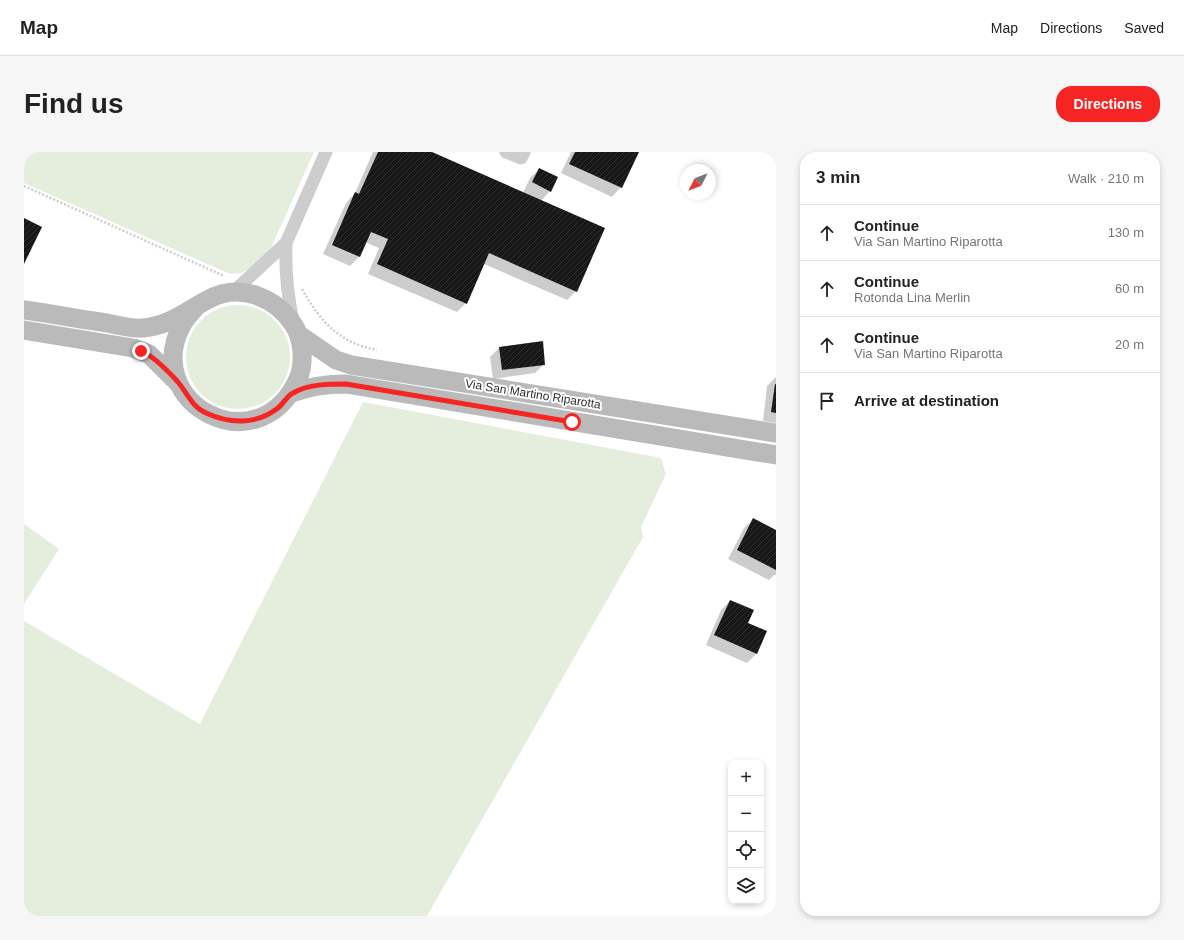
<!DOCTYPE html>
<meta charset="utf-8">
<style>
:root{--surface:#fff;--page:#f6f6f6;--text:#222;--muted:#767676;--line:#e0e0e0;--accent:#f62423}
body{margin:0;font-family:Arial,sans-serif;background:var(--page);color:var(--text)}
.controls{position:absolute;right:12px;bottom:12px;display:grid;overflow:hidden;border-radius:8px;box-shadow:0 2px 6px #0003}
.controls button{width:36px;height:36px;display:grid;place-items:center;padding:0;border:0;border-bottom:1px solid var(--line);background:var(--surface);color:var(--text);font:20px sans-serif}
.compass{position:absolute;left:656px;top:12px;width:36px;height:36px;border-radius:50%;background:var(--surface);box-shadow:0 2px 6px #0003;rotate:228deg}
.stop{position:absolute;width:12px;height:12px;margin:-9px;border:3px solid #f62423;border-radius:50%;background:#fff}
.stop.end{background:#f62423;border-color:#fff;box-shadow:0 1px 4px #0008}
.list{margin:0;padding:0;list-style:none}
h2{display:flex;justify-content:space-between;align-items:center;height:52px;margin:0;padding:0 16px;font-size:17px}
h2 small{font-size:13px;font-weight:400;color:var(--muted)}
.list li{display:grid;grid-template-columns:26px 1fr auto;gap:12px;align-items:center;box-sizing:border-box;height:56px;padding:0 16px;border-top:1px solid var(--line)}
.list b{display:block;font-size:15px;white-space:nowrap}
.list p{margin:0;font-size:13px;white-space:nowrap;color:var(--muted)}
.list em{font-size:13px;font-style:normal;color:var(--muted)}
.icon{flex:none;width:22px;height:22px;fill:none;stroke:currentColor;stroke-width:2;stroke-linecap:round;stroke-linejoin:round}
.map{position:relative;flex:none;width:752px;height:764px;overflow:hidden;border-radius:16px}
header{display:flex;align-items:center;gap:24px;box-sizing:border-box;height:56px;padding:0 20px;background:var(--surface);border-bottom:1px solid var(--line)}
header strong{font-size:19px}
nav{display:flex;gap:22px;margin-inline-start:auto;font-size:14px}
.intro{display:flex;align-items:center;justify-content:space-between;box-sizing:border-box;height:96px;padding:0 24px}
h1{margin:0;font-size:28px}
.button{padding:10px 18px;border-radius:16px;background:var(--accent);color:#fff;font-size:14px;font-weight:700}
main{display:flex;gap:24px;padding:0 24px}
aside{flex:1;background:var(--surface);border-radius:16px;box-shadow:0 2px 6px #0003}
.map>svg:first-child{display:block}
</style>
<header>
<strong>Map</strong>
<nav><a>Map</a><a>Directions</a><a>Saved</a></nav>
</header>
<div class="intro"><h1>Find us</h1><a class="button">Directions</a></div>
<main>
<div class="map">
<svg width="752" height="764" viewBox="0 0 752 764">
<defs>
<pattern id="building-hatch" width="6" height="6" patternUnits="userSpaceOnUse"><rect width="6" height="6" fill="#171717"/><path d="M-1 1l2-2M0 6l6-6M5 7l2-2" fill="none" stroke="#303030"/></pattern>
</defs>
<rect width="100%" height="100%" fill="#fff"/>
<path fill="#e5eedd" d="M0 0H290L247 96 227 116 217 121 206 122 0 31Z
M162 205a52 52 0 1 1 104 0a52 52 0 1 1-104 0Z
M339 250 637 306 642 322 617 375 619 385 403 764H3L0 762V469L176 572Z
M0 372 35 397 0 452Z"/>
<path fill="#0003" d="M349 0H406L499 41 506 26 515 17 526 39 517 49 552 139 543 148 460 112 442 151 433 160 344 122 355 96 341 90 335 105 326 114 299 102 322 51 331 41Z
M547 0H614L597 35 588 45 537 21Z
M475 196 520 212 511 221 469 227 466 205Z
M752 225V271L739 269 743 234Z
M729 367 752 379V423H750L745 428 704 407 720 376Z
M706 449 723 471 742 480 732 502 723 511 682 493 697 458Z"/>
<path fill="url(#building-hatch)" d="M354 0H408L581 76 553 140 465 101 443 152 353 112 364 87 347 80 336 105 308 93 331 40 335 42Z
M551 0H615L598 36 545 12Z
M515 16 534 25 527 40 508 30Z
M0 66 18 75 0 112Z
M519 189 521 213 478 218 475 195Z
M751 232H752V261L747 260Z
M729 366 752 378V418L713 398Z
M706 448 730 458 724 471 743 479 733 502 690 483Z"/>
<g fill="none" stroke-linecap="round" stroke-linejoin="round">
<path stroke="#cdcdcd" stroke-width="2.5" stroke-dasharray="2 2" stroke-linecap="butt" d="M0 34 200 124
M278 137C296 169 315 191 353 198"/>
<path stroke="#cdcdcd" stroke-width="13" d="M482 0 497 6 500 0
M262 91C261 119 263 142 269 169
M208 141 262 91 302 0"/>
<path stroke="#bababa" stroke-width="19" d="M0 158C28 162 56 167 83 171 94 173 108 177 119 176 148 173 163 158 187 146 217 131 252 146 269 172 279 186 281 211 274 227 234 315 116 251 158 173 161 167 167 161 171 156
M0 178 109 196 125 202 154 231
M274 182 312 208 327 213 752 281
M268 241C286 234 303 232 322 232L752 303"/>
</g>
<g fill="none" stroke-linecap="round" stroke-linejoin="round">
<path stroke="#f62423" stroke-width="5" d="M117 199C130 204 144 219 154 230 163 241 168 255 182 261 206 272 232 273 254 256 259 252 263 244 269 241 284 232 305 232 322 232L548 270"/>
</g>
<g text-anchor="middle" dominant-baseline="central" stroke-width="4" stroke-linejoin="round" paint-order="stroke">
<g font-size="12" fill="#303030" stroke="#fff">
<text transform="translate(509 242) rotate(9)">Via San Martino Riparotta</text>
</g>
</g>
</svg>
<div class="controls">
<button>+</button>
<button>−</button>
<button><svg class="icon" aria-label="locate" viewBox="0 0 24 24"><circle cx="12" cy="12" r="6"/><path d="M12 2v4M12 18v4M2 12h4M18 12h4"/></svg></button>
<button><svg class="icon" aria-label="layers" viewBox="0 0 24 24"><path d="M12 4l9 5-9 5-9-5zM3 14l9 5 9-5"/></svg></button>
</div>
<svg class="compass" viewBox="-18 -18 36 36"><path d="M0-13l5 13h-10z" fill="#e53935"/><path d="M0 13l5-13h-10z" fill="#767676"/></svg>
<div class="stop" style="left:548px;top:270px"></div>
<div class="stop end" style="left:117px;top:199px"></div>
</div>
<aside>
<h2>3 min<small>Walk · 210 m</small></h2>
<ul class="list">
<li><svg class="icon" aria-label="ahead" viewBox="0 0 24 24"><path d="M12 20V5M6 11l6-6 6 6"/></svg><div><b>Continue</b><p>Via San Martino Riparotta</p></div><em>130 m</em></li>
<li><svg class="icon" aria-label="ahead" viewBox="0 0 24 24"><path d="M12 20V5M6 11l6-6 6 6"/></svg><div><b>Continue</b><p>Rotonda Lina Merlin</p></div><em>60 m</em></li>
<li><svg class="icon" aria-label="ahead" viewBox="0 0 24 24"><path d="M12 20V5M6 11l6-6 6 6"/></svg><div><b>Continue</b><p>Via San Martino Riparotta</p></div><em>20 m</em></li>
<li><svg class="icon" aria-label="arrive" viewBox="0 0 24 24"><path d="M6 21V4h12l-3 4 3 4H6"/></svg><div><b>Arrive at destination</b></div></li>
</ul>
</aside>
</main>
